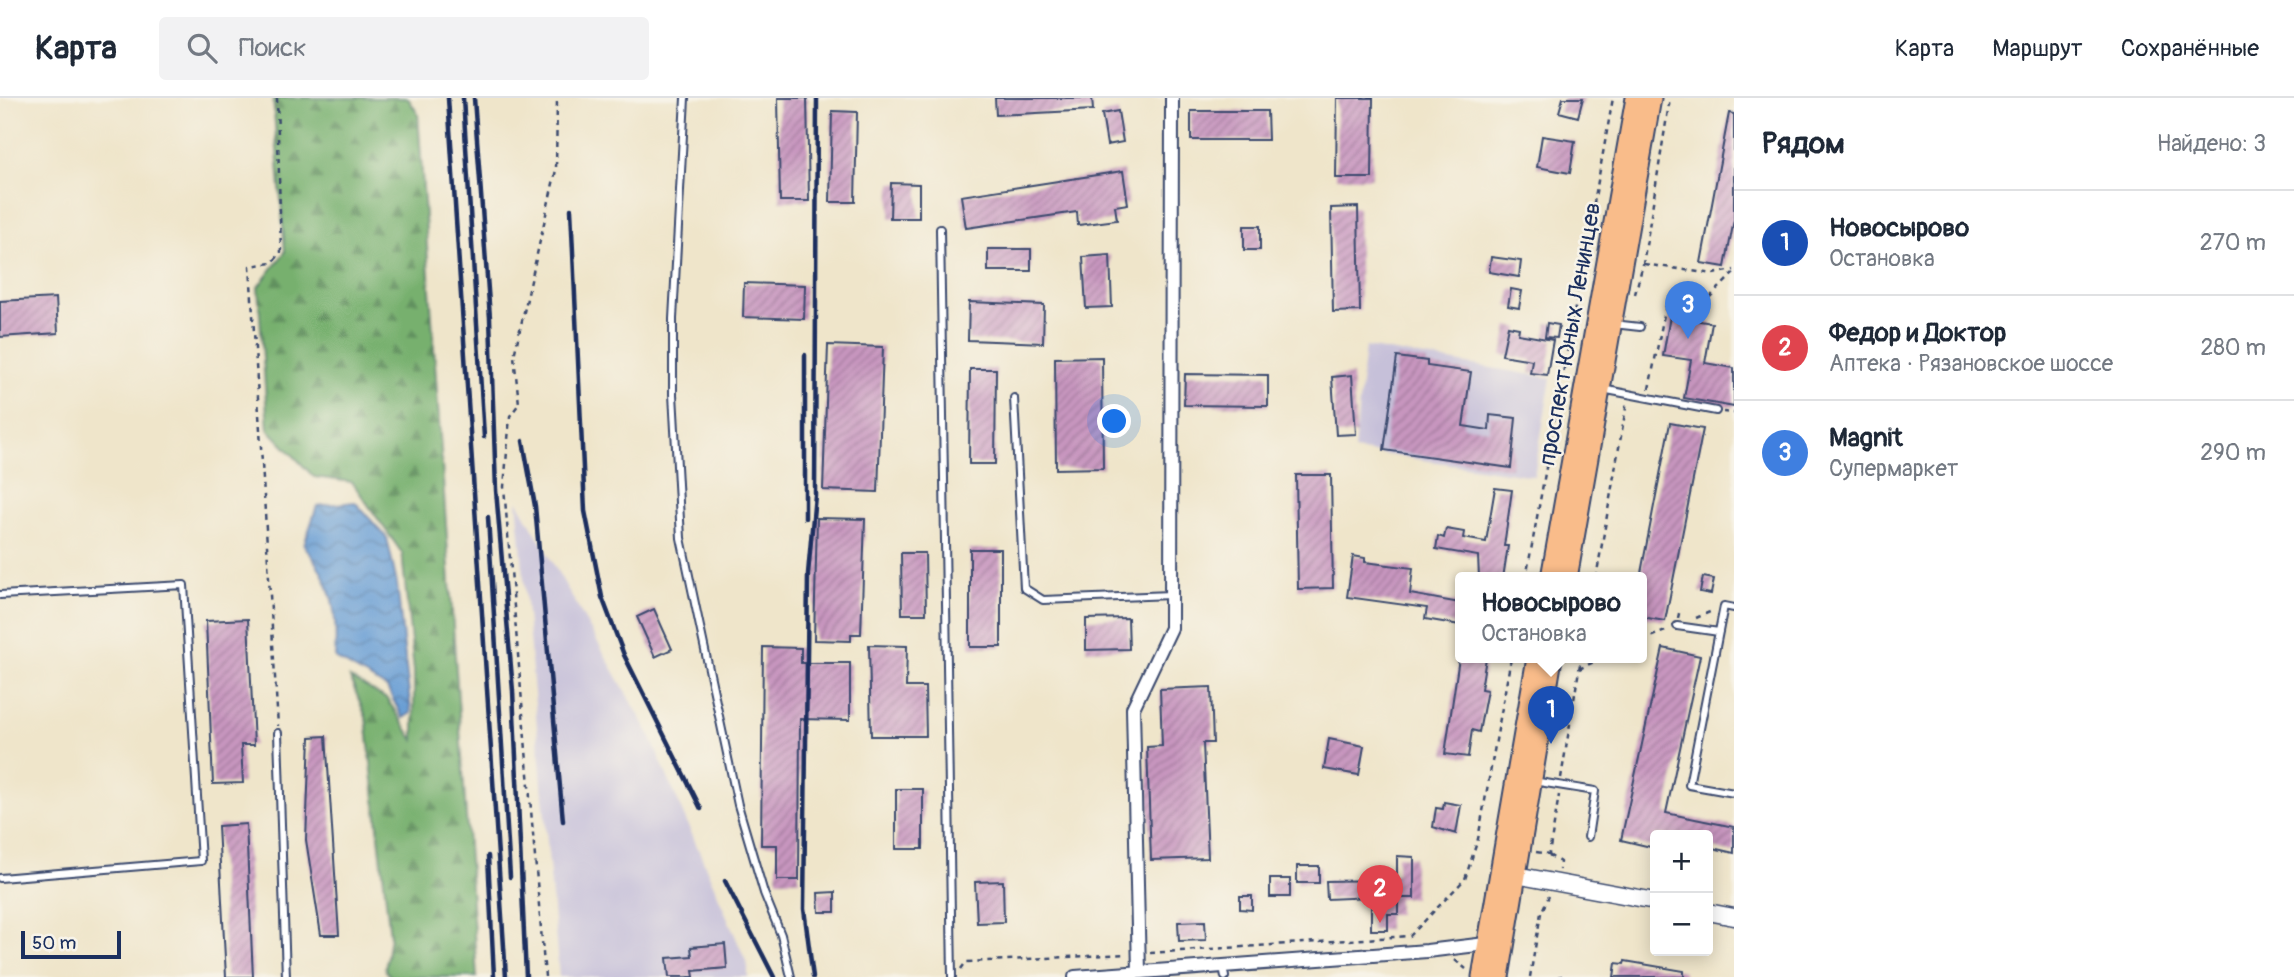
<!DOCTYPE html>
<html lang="ru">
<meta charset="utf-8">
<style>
:root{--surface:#fff;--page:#f2f2f3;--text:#1f2937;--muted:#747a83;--line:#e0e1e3;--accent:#d1495b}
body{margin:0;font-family:Pangolin,sans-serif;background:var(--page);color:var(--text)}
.controls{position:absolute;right:21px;bottom:21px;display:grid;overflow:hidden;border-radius:7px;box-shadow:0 4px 18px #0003}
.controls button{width:63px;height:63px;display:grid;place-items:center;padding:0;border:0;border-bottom:2px solid var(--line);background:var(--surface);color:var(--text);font:35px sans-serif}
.scale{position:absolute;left:21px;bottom:18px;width:100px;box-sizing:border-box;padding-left:7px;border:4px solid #1b2f5e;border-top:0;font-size:19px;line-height:24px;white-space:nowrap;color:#1b2f5e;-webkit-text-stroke:5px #f7f3e8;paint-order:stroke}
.you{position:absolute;left:1115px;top:324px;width:24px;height:24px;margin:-18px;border:5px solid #fff;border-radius:50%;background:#1a73e8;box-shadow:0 0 0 10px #1a73e833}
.badge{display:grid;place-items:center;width:46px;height:46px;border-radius:50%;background:var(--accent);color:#fff;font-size:23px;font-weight:700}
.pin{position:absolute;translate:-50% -58px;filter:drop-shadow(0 2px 4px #0008)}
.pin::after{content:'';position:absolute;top:37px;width:24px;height:21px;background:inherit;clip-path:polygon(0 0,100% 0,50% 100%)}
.popup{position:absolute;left:1455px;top:474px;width:192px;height:91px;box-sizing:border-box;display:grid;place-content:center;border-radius:7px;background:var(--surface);filter:drop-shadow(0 2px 5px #0005);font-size:23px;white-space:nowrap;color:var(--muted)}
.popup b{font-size:26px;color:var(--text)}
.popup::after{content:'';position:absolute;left:50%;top:100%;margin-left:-14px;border:14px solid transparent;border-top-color:var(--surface)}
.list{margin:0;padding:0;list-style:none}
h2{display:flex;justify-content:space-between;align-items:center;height:91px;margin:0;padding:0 28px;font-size:30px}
h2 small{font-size:23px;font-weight:400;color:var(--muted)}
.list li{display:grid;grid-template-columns:46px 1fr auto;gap:21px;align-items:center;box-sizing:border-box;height:105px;padding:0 28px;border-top:2px solid var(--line)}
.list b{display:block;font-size:26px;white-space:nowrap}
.list p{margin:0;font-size:23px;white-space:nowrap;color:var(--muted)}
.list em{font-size:23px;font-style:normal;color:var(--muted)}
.icon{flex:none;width:38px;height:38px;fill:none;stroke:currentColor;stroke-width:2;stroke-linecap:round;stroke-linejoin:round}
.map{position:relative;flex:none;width:1734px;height:879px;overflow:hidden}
header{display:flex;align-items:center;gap:42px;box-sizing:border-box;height:98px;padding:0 35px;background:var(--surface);border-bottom:2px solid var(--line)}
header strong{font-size:33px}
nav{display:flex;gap:38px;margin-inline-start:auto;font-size:24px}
.search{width:490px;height:63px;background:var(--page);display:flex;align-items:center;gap:18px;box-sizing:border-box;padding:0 24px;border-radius:7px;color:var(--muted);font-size:26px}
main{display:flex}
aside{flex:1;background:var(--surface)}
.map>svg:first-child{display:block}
</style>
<header>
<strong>Карта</strong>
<div class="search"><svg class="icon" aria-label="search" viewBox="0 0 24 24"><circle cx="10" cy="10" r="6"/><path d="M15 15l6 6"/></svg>Поиск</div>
<nav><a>Карта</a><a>Маршрут</a><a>Сохранённые</a></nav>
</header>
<main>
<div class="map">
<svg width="1734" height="879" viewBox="0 0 1734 879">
<defs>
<pattern id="forest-firs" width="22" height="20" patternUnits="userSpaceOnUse" patternTransform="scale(1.75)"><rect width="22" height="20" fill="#77b06e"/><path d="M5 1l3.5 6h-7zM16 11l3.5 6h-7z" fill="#61905e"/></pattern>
<pattern id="water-waves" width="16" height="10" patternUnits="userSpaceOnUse" patternTransform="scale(1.75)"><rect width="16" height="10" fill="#689dd4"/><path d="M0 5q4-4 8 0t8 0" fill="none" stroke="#5580af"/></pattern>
<pattern id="building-hatch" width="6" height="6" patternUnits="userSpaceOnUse" patternTransform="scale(1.75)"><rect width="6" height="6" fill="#c896bf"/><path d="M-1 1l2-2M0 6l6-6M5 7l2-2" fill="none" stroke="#a27b9e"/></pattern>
</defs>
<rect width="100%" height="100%" fill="#f7f3e8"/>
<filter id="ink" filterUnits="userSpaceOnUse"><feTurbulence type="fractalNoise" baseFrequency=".0143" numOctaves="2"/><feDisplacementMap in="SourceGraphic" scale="14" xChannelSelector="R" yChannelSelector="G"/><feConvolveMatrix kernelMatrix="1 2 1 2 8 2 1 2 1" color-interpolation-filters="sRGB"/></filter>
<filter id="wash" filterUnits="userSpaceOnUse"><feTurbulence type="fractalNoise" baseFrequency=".00686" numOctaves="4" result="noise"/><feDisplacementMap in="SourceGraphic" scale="28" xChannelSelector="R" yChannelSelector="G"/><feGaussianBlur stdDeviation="1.57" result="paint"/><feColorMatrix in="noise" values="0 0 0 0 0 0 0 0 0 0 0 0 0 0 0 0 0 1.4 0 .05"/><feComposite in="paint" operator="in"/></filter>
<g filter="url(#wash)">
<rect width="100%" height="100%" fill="#efe5ca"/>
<path fill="#c6c0d9" d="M1365 249 1551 280 1534 378 1354 352Z
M517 402 648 633 748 868V879H559Z"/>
<path fill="url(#forest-firs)" stroke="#497066" stroke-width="2" d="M273 0H408L418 16 477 879H391L385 872 390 838 366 619 350 580 387 601 414 642V574L402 455 352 384 314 379 268 331 258 189 285 154Z"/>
<path fill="url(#water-waves)" stroke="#426699" stroke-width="2" d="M355 404 387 440 397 486 411 615 403 620 387 590 335 560C338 514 333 484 304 447L317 408Z"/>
<g id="blocks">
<path fill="url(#building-hatch)" d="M778 0H807L809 103H780Z
M995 0H1092L1093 12 996 17Z
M1337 0H1373L1372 80H1336Z
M1563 0H1583L1578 19 1559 14Z
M832 13 857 14 855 104H830Z
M1118 13 1123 44 1107 47 1102 16Z
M1191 13H1267L1268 42H1191Z
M1729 15 1734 16V122L1725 169 1701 165Z
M1542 38 1575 43 1570 75 1537 69Z
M1123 73 1128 106 1115 108 1117 122 1078 127 1077 114 966 130 961 98Z
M891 85 919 86V120H890Z
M1358 109 1360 213 1333 214 1331 110Z
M1244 128H1260V152H1244Z
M988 151H1031V173H988Z
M1110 157 1112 209 1086 210 1083 159Z
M1491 159 1521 163 1519 179 1489 174Z
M744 185 805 187 804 221 743 219Z
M1511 191 1522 193 1519 210 1508 208Z
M56 200 58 235 0 239V203Z
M969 204 1044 207 1043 245 968 242Z
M1670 218 1712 225 1705 265 1734 270V309L1684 300 1691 262 1663 258Z
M1547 225 1559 227 1557 240 1545 239Z
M1508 228 1519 230 1518 236 1553 242 1547 277 1530 275 1532 262 1502 257Z
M828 247 883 249 878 394 823 392Z
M1102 259 1103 370 1056 371 1055 260Z
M1397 259 1427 263V268L1471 274 1463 328 1489 332 1490 317 1516 320 1511 370 1384 352Z
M970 271H996L995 366H969Z
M1185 276 1268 277V308L1184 307Z
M1352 277 1356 336 1336 337 1332 279Z
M1670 325 1703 331 1665 523 1642 519 1640 480Z
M1296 377H1331L1333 490 1298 491Z
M1495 390 1512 392 1504 448H1508L1503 480H1486L1479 479 1478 458 1436 451 1438 438 1444 440 1446 431 1464 434 1463 440 1486 444Z
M817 420 865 421 861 536H851V543L814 542Z
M970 451H1001V549H970Z
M901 455H925L926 516H902Z
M1353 458 1365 460V464L1413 470 1410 496 1460 505V527L1425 521 1427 510 1347 499Z
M1703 479 1714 481 1711 496 1700 494Z
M654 511 672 551 655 559 637 519Z
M1128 520 1129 551 1086 552V521Z
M248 521 254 647H241L243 685 213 686 206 523Z
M869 547 907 548 906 589H925L926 638H871Z
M763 549 801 550V565H850V622L800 621 799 782H777V747H761Z
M1663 550 1700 558 1666 715 1734 729V755L1708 749V737H1655V750L1621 742Z
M1459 560H1486L1481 591 1487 592 1479 634 1472 632 1468 659 1445 656Z
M1211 589 1213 645H1203L1208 760 1151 762 1147 649 1162 648 1160 591Z
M326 638 339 837H321L306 742 310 639Z
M1329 641 1364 648 1359 677 1324 671Z
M896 691H923V751H896Z
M1444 704 1461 707 1456 736 1433 729 1436 710 1443 711Z
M246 726 253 879H226L218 728Z
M1397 758 1414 759V800H1398V816H1388V832H1371V799L1327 801 1326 783 1388 782V776H1397Z
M1297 768H1319V785H1297Z
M1270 781H1290V799H1270Z
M1003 783 1004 824 977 825 975 784Z
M835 794V814H819L818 795Z
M1240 798H1252V812L1240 811Z
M1205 823 1206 842 1179 843 1178 824Z
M725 846 727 870 693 873 694 879H669L667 860 692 858 691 849Z
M1625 863 1684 873V879H1614L1616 865 1624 866Z"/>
</g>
</g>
<g filter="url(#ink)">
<use href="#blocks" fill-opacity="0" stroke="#3b4a6e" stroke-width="2"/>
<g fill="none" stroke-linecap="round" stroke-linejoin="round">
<defs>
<path id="service" d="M685 0 673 221V296L681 440 738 707 764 795 781 837 791 879
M940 131 952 879
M1613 226 1640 229
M1602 291 1716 313
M1014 300 1024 490 1043 502 1171 497
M0 497 184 487 201 763 0 780
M1734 510 1724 508 1689 687 1734 695
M1677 528 1719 534
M278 635 286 879
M1533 683 1595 693 1588 739
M1223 868 1225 879"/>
<path id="minor" d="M1139 874 1133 610 1171 530 1172 0
M1075 879 1427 853 1494 845"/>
<path id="tertiary" d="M1505 775 1655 803
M1708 814 1734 819"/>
<path id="primary" d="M1551 480 1636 0
M1567 480 1651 0
M1482 879 1537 560
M1499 879 1552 560"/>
</defs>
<use href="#service" stroke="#3b4a6e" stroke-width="10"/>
<use href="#minor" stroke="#3b4a6e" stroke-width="16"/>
<use href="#tertiary" stroke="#3b4a6e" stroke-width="19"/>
<use href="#primary" stroke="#3b4a6e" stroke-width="23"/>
<path stroke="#3b4a6e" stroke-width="2.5" stroke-dasharray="5 5" stroke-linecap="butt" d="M277 0 281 155 272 165 250 168 278 628
M1644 166 1713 176 1734 172
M1635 196 1643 166 1670 0
M1649 291 1666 207 1708 201 1734 175
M1723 314 1734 315
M1526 480 1613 0
M1596 480 1627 304
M1678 520 1680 511
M1696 520 1712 513
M1642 542 1668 532
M1579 571 1602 560
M1561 680 1581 560
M1536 754 1549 756 1559 697
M1549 757 1560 764 1559 772
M1150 855 1410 838 1465 781 1478 741 1511 560
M1455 862 1466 871
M961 871 966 864 1126 856
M545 879 504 389 510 318 519 306 514 258 556 72 557 0
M1530 879 1541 815 1549 798
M1558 879 1562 878"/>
<use href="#service" stroke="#fff" stroke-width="6"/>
<use href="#minor" stroke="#fff" stroke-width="12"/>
<use href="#tertiary" stroke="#fff" stroke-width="16"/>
<use href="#primary" stroke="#f9bc8a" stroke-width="19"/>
<path stroke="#1b2f5e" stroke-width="4.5" d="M448 0 506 879
M463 0 484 339
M474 0 490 220 496 392 513 593 526 879
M571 111 585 413 602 499 624 557 701 711
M523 343 535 408 563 723
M488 419 510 779
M805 420V257
M488 758 494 879
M725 783 774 879
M813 879 804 811 808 476 815 397 817 0"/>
</g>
</g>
<g text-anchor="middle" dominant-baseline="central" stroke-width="5" stroke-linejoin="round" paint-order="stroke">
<g font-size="24" fill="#1b2f5e" stroke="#f7f3e8">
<text transform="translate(1570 236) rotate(-80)">проспект Юных Ленинцев</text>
</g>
</g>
</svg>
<div class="controls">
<button>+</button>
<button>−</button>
</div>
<div class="scale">50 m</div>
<div class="you"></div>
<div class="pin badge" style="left:1551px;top:646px;background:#1a4fb4">1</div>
<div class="popup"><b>Новосырово</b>Остановка</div>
<div class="pin badge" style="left:1380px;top:825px;background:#e0444e">2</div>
<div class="pin badge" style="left:1688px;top:241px;background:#3f7fe0">3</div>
</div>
<aside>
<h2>Рядом<small>Найдено: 3</small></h2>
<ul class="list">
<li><span class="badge" style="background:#1a4fb4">1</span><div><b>Новосырово</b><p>Остановка</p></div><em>270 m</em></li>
<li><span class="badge" style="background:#e0444e">2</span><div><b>Федор и Доктор</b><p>Аптека · Рязановское шоссе</p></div><em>280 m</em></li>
<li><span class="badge" style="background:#3f7fe0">3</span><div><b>Magnit</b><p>Супермаркет</p></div><em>290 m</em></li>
</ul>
</aside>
</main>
